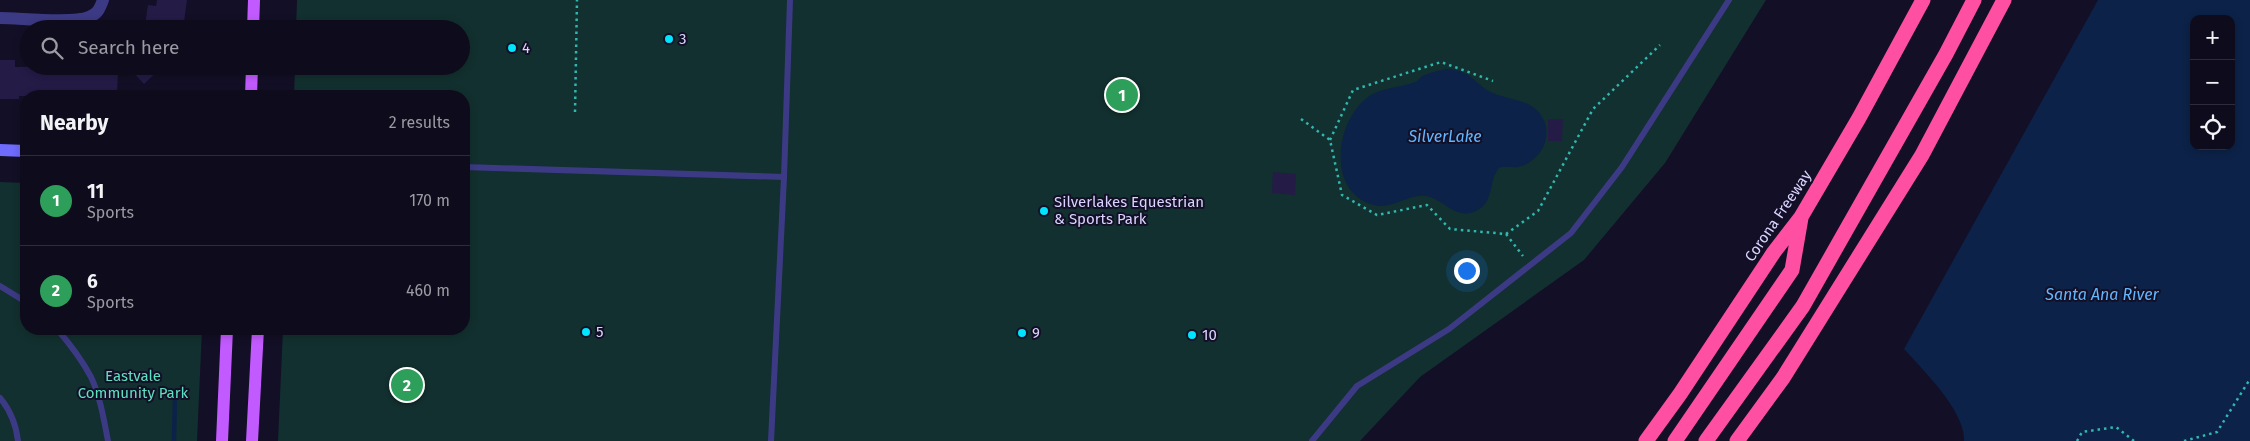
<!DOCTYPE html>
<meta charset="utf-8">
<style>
:root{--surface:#0e0b1c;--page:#1c1929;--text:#f1f3f6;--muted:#9b9ba3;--line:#2e2b3b;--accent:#00e5ff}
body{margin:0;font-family:"Fira Sans",sans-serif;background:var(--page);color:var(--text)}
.controls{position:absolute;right:15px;top:15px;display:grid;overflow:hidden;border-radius:10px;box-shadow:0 2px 8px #0003}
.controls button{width:45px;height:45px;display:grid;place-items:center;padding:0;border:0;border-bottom:1px solid var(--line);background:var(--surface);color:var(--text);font:25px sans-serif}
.you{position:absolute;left:1466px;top:270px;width:18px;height:18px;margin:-12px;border:4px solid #fff;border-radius:50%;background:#1a73e8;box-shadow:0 0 0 8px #1a73e833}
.badge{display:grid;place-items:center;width:32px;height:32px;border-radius:50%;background:var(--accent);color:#fff;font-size:16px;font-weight:700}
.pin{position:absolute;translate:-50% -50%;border:2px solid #fff;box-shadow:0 1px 5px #0006}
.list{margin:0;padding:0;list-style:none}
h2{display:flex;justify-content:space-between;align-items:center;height:65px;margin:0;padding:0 20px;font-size:21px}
h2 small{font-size:16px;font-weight:400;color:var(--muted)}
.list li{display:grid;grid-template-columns:32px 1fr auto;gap:15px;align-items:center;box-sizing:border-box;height:90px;padding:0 20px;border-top:1px solid var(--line)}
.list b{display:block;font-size:19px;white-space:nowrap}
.list p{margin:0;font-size:16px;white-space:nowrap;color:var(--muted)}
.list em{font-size:16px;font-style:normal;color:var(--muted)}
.icon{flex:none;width:28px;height:28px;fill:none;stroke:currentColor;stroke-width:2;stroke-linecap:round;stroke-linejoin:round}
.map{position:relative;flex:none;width:2250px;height:441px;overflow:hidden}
.search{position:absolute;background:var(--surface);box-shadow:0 2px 8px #0003;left:20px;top:20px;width:450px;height:55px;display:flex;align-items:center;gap:12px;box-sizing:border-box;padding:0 18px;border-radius:28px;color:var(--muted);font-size:19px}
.panel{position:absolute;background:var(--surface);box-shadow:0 2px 8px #0003;left:20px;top:90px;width:450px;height:245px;border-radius:20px}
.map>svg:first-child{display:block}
</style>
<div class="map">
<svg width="2250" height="441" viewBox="0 0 2250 441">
<rect width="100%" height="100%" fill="#130f26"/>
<path fill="#12302f" d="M297 0H1766L1665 163 1584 260 1420 377 1360 441H278L283 329H464V96H294L295 66H461V29H296Z
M0 182 26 183V329H202L197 441H0Z"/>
<path fill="#0c2248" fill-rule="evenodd" d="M2098 0H2250V441H1964C1966 412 1923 370 1904 349ZM2194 19H2231V146H2194Z
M1446 69C1473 70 1473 84 1493 93 1504 98 1518 99 1530 105 1556 121 1550 155 1522 166 1514 169 1507 165 1499 168 1488 181 1495 200 1478 210 1456 222 1444 199 1426 196 1408 194 1392 210 1374 205 1326 193 1335 121 1368 97 1382 87 1400 88 1415 82 1419 81 1418 79 1421 77 1427 73 1438 71 1446 69Z"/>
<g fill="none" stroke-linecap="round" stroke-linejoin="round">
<path stroke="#0c2248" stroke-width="4.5" d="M174 441 175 394"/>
</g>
<path fill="#241b47" d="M157 0H187L183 29 145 25 148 5 156 6Z
M0 60H15V67L71 66 118 69 117 96H19V99H0Z
M127 66H163L144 84Z
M1548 119H1563L1562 141H1548Z
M1273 172 1296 174 1295 195 1272 193Z"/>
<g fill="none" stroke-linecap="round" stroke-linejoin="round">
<path stroke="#2fb8b0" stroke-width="2.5" stroke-dasharray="2.5 4" stroke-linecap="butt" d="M575 112 577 0
M1301 119 1330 140 1342 195 1377 215 1427 205 1450 229 1506 234 1523 256
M1330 140 1353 90 1441 62 1493 81
M1506 234 1538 211 1593 109 1660 45
M2077 441 2082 432 2116 427 2134 441
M2184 441 2217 432 2250 379"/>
<path stroke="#3d3a85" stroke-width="6" d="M464 167 784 177 790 0
M0 286 26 302
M57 329C69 343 82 360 91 377 100 396 104 420 108 441
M0 398C11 411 16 424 18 441
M771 441 784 177
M1312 441 1357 386 1449 329 1571 233 1622 167 1729 0"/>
<path stroke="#3d3a85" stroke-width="12" d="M0 18C20 18 74 24 89 17 98 14 100 8 103 0"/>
<path stroke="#6f6bff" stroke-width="12" d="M0 150 26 151"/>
<path stroke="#c25bff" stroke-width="12" d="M253 29 254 0
M251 96 252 66
M222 441 227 329
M252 441 258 329"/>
<path stroke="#ff4fa3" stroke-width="15" d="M1646 441 1680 394 1774 252 1801 217 1859 118 1923 0
M1675 441 1792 270 1801 218
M1706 441 1803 306 1946 54 1974 0
M1737 441 1783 378 1922 155 2004 0"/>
</g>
<g fill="#00e5ff" stroke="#130f26" stroke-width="2">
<circle cx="669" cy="39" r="5"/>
<circle cx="512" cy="48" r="5"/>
<circle cx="1044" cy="211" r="5"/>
<circle cx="586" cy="332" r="5"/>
<circle cx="1022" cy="333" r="5"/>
<circle cx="1192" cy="335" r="5"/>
</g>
<g text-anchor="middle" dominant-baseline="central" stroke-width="4" stroke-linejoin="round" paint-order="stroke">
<g font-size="15" fill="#d9d4ff" stroke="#130f26" text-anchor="start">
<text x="679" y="39">3</text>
<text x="522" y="48">4</text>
<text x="1054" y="202">Silverlakes Equestrian<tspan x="1054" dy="17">&amp; Sports Park</tspan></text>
<text x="596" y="332">5</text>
<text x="1032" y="333">9</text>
<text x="1202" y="335">10</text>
</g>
<g font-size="15" fill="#d9d4ff" stroke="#130f26">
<text transform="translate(1778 216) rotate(-56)">Corona Freeway</text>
</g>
<g font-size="15" fill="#5fe0c0" stroke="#130f26">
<text x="133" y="376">Eastvale<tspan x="133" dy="17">Community Park</tspan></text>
</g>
<g font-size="16" font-style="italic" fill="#62b6ff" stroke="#130f26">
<text x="1445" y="136">SilverLake</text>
<text x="2102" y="294">Santa Ana River</text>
</g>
</g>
</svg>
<div class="controls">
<button>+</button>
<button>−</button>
<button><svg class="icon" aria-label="locate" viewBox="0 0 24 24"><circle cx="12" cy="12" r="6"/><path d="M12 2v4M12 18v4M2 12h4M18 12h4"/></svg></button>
</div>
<div class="you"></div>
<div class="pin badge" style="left:1122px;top:95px;background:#2e9e5b">1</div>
<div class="pin badge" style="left:407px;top:385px;background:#2e9e5b">2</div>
<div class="search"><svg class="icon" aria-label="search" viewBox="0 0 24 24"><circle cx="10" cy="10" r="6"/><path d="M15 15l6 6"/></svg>Search here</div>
<section class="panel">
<h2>Nearby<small>2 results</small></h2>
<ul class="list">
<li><span class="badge" style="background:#2e9e5b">1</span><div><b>11</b><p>Sports</p></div><em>170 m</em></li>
<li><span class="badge" style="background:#2e9e5b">2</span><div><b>6</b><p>Sports</p></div><em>460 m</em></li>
</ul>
</section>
</div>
